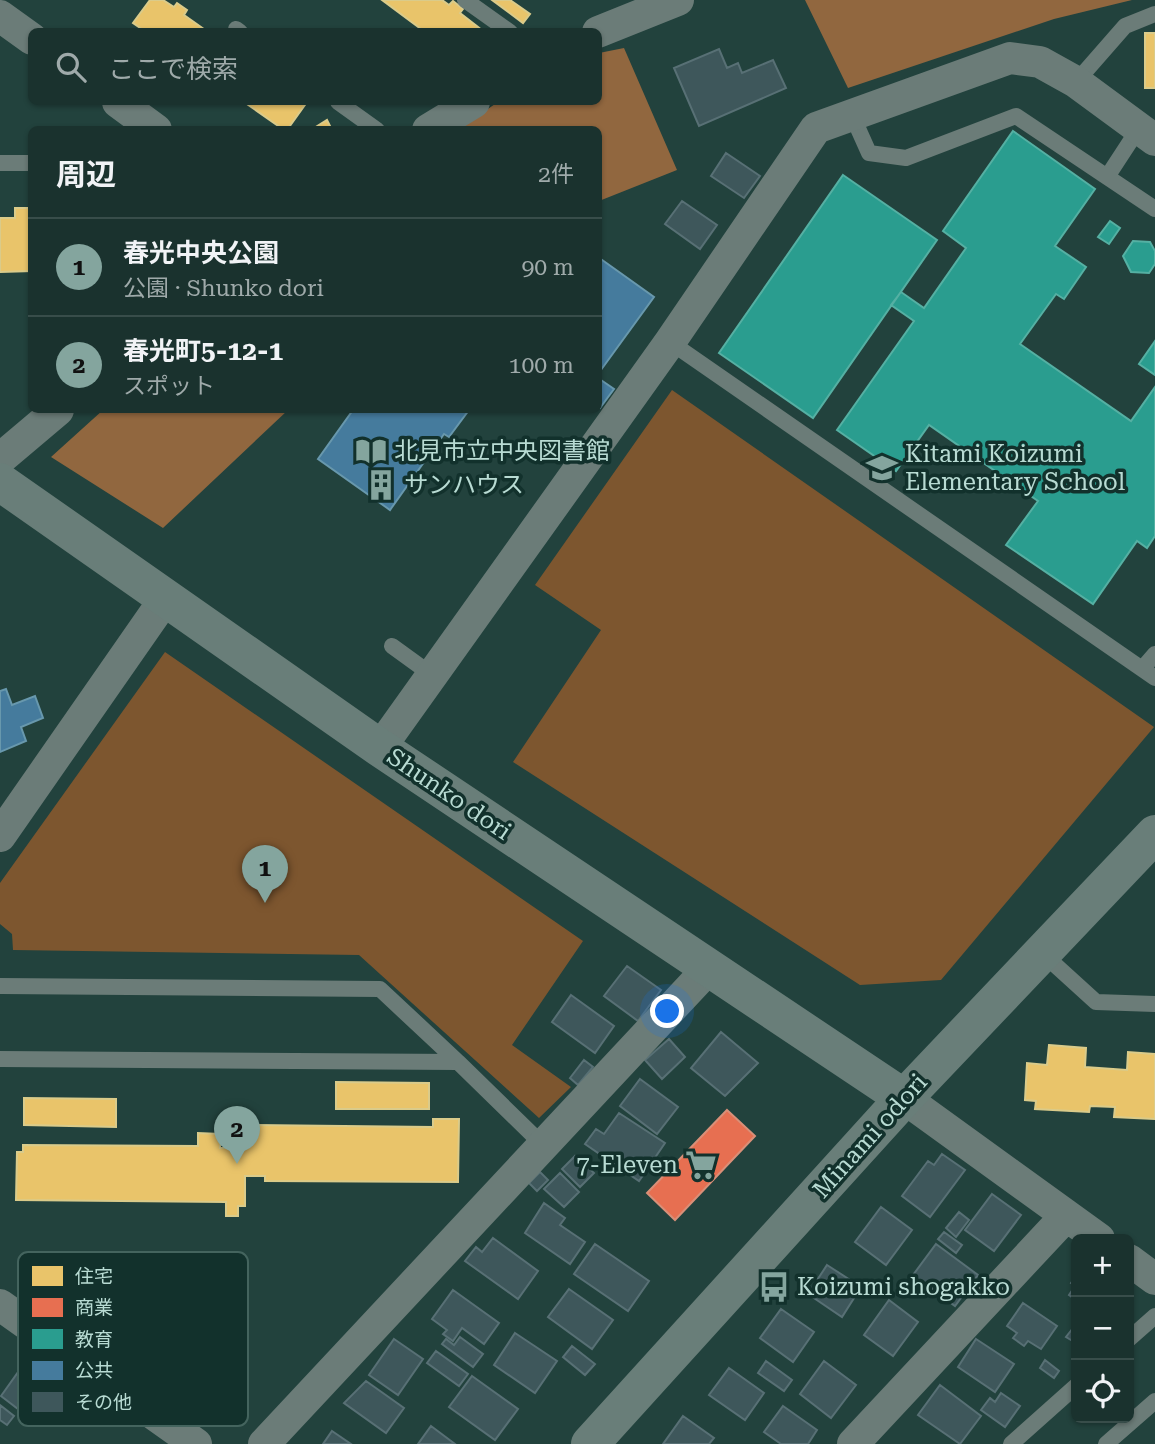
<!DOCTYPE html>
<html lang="ja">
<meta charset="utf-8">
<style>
:root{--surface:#1a322e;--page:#273e3a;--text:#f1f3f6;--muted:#9faaaa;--line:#384d4a;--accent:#84a59e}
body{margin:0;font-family:"Roboto Serif","Noto Sans JP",serif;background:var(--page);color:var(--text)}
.controls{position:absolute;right:21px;bottom:21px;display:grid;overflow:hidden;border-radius:10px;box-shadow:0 2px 5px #0004}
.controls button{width:63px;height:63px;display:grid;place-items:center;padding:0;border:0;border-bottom:2px solid var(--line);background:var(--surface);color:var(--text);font:35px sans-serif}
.you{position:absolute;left:668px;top:1012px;width:24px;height:24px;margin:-18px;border:5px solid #fff;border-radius:50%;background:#1a73e8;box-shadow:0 0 0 10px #1a73e833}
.badge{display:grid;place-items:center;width:46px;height:46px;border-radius:50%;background:var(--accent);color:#111;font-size:23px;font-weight:700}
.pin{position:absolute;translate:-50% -58px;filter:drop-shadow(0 2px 4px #0008)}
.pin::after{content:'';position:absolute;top:37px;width:24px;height:21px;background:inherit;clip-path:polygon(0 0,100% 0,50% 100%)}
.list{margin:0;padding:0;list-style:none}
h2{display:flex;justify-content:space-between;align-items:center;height:91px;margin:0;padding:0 28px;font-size:30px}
h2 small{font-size:23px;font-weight:400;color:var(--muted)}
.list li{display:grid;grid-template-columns:46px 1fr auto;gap:21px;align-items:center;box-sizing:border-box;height:98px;padding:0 28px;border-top:2px solid var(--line)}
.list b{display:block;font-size:26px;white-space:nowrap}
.list p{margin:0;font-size:23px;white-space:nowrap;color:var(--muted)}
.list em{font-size:23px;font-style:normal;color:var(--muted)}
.icon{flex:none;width:38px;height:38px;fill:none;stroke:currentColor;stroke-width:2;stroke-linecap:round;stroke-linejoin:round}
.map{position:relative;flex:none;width:1155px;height:1444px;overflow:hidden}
.search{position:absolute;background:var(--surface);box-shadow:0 2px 5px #0004;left:28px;top:28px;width:574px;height:77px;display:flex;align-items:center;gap:18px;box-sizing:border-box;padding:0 24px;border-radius:10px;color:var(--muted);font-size:26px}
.panel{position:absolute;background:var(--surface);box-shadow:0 2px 5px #0004;left:28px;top:126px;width:574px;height:287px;border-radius:10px}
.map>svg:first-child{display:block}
</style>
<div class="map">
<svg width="1155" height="1444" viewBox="0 0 1155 1444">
<rect width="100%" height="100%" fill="#22423d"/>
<path fill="#7d562f" d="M672 390 1154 727 941 980 860 985 513 762 601 630 535 585Z
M165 652 583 941 512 1045 571 1087 539 1118 359 955 13 950 12 934 0 924V883Z"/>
<path fill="#91673f" d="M805 0H1132L1054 19 848 88Z
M624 48 677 170 599 201 598 130H457L498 102H598L599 53Z
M103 410H288L163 528 51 457Z"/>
<path fill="#e9c46a" stroke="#dacb8a" stroke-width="2" d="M150 0H163L174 7 177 3 187 10 184 15 208 32H146L133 23Z
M382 0H442L449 5 453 1 463 9 460 13 482 30 425 32Z
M492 0H510L530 14 523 23Z
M1145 33H1155V88H1145Z
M244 102H307L287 130H284Z
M327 120 332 130H311Z
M15 208H32V271L0 272V218H15Z
M1049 1045 1086 1048 1085 1067 1127 1070 1128 1052 1155 1054V1119L1114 1117 1115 1107 1090 1106 1089 1112 1035 1109 1036 1101 1025 1100 1027 1063 1047 1065Z
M336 1082 429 1083V1109H336Z
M24 1098 116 1099V1127L24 1125Z
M433 1119H459L458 1182 265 1181V1176H245V1206H238V1216H226V1202L16 1200 17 1152H23V1145L198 1146V1133L220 1134V1148H235L236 1133 251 1130V1125L433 1127Z"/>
<path fill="#e76f51" stroke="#d98f78" stroke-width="2" d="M727 1110 755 1136 675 1220 647 1193Z"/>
<path fill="#2a9d8f" stroke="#55b0a3" stroke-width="2" d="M1013 131 1095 189 1055 246 1086 267 1064 299 1056 294 1020 344 1131 421 1155 387V536L1147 548 1137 541 1093 604 1006 545 1038 501 929 425 896 471 837 430 914 321 891 305 901 292 924 308 966 248 943 231Z
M843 175 937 240 813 418 719 353Z
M1110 221 1120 228 1109 244 1098 237Z
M1133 241 1150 242 1155 251V264L1149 273 1131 272 1123 256Z
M1155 341V375L1139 364Z"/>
<path fill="#457b9d" stroke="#6898ad" stroke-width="2" d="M598 257 654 297 598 374Z
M598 378 614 389 600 408 598 407Z
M353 410H469L449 437 444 434 390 510 318 459Z
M6 689 12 705 35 696 43 718 21 727 26 741 0 752V691Z"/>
<path fill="#3e575b" stroke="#587075" stroke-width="2" d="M719 49 727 68 738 63 742 73 773 60 786 88 699 126 674 68Z
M726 153 760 176 744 198 711 176Z
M682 201 717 225 700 249 665 224Z
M627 966 661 990 638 1021 604 996Z
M571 995 614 1026 595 1053 552 1022Z
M721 1032 758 1063 725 1096 691 1068Z
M669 1039 685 1057 662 1079 645 1060Z
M584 1060 593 1067 578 1085 570 1078Z
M640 1079 678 1107 657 1134 620 1106Z
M619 1113 665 1143 639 1181 585 1144 596 1129 604 1134Z
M942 1154 965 1170 930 1217 902 1196 928 1161 934 1165Z
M575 1156 594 1173 580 1187 562 1169Z
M540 1172 548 1180 537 1191 529 1183Z
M560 1173 579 1192 564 1207 544 1189Z
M992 1194 1021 1215 994 1251 965 1230Z
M544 1203 565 1218 560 1225 585 1242 570 1264 525 1233Z
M881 1207 912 1230 886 1265 855 1242Z
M959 1212 969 1220 956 1237 946 1228Z
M944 1232 962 1245 956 1253 938 1239Z
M493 1238 538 1271 518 1299 465 1261 476 1247 482 1252Z
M595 1244 649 1281 628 1311 574 1274Z
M936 1244 978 1275 955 1306 913 1275Z
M827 1265 861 1287 842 1317 808 1294Z
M1076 1276V1300L1069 1295 1075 1286 1071 1283Z
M569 1289 613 1320 592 1349 548 1317Z
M453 1290 499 1323 484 1344 462 1328 453 1341 443 1334 447 1330 432 1319Z
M889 1300 918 1322 893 1356 864 1335Z
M1023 1303 1057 1326 1041 1349 1028 1341 1024 1346 1013 1338 1017 1333 1007 1326Z
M781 1309 814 1332 793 1362 760 1338Z
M1073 1328 1076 1330V1343L1066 1337Z
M515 1333 557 1361 535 1393 494 1365Z
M460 1337 483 1354 473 1367 442 1344 446 1339 454 1345Z
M394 1339 423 1359 398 1395 369 1375Z
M976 1339 1014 1364 995 1392 958 1367Z
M572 1346 595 1364 585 1375 563 1357Z
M436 1351 468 1374 459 1386 427 1363Z
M1045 1360 1059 1371 1054 1378 1040 1368Z
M766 1361 792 1380 784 1391 758 1373Z
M824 1361 856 1385 831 1418 800 1394Z
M21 1368 38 1380 18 1409 1 1396Z
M729 1368 764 1393 745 1420 709 1395Z
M472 1376 518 1409 495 1440 449 1407Z
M366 1381 404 1408 386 1433 344 1403Z
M940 1385 981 1416 960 1444 918 1415Z
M1001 1393 1020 1406 1005 1427 981 1410 990 1398 995 1402Z
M0 1405 14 1416 7 1425 0 1420Z
M783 1406 817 1430 808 1444H781L764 1432Z
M683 1416 714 1438 709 1444H663Z
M431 1426 455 1444H418Z
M332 1431 351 1444H323Z"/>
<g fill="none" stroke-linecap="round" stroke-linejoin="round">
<path stroke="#6b7c78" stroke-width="16" d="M465 0 510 32
M236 29 240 32
M1076 82 1125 26 1155 14
M338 102 377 130
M852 115 869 153 906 158 1016 116 1155 209
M0 163H32
M1107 177 1139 128
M670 342 1155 678
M392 646 432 675
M1142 669 1155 654
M1041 952 1096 1002 1155 1004
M0 986 380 989 458 1062
M0 1059 458 1062 543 1145
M1129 1339 1155 1316
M1011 1444 1076 1386
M1106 1444 1155 1401"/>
<path stroke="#6b7c78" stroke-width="32" d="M0 16 32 39
M598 32 678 0
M118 102 156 130
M428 130 474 102
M0 459 58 410
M380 748 670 342 816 128 1010 58 1040 62 1076 82 1155 140
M0 836 165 599
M904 1098 1099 1239
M1129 1260 1155 1279
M0 1305 196 1444
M264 1444 708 969
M853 1444 1066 1216"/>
<path stroke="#697e79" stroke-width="38" d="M0 482 380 748 904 1098
M590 1444 904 1098 1155 834"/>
</g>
<defs>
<symbol id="library-bare" viewBox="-9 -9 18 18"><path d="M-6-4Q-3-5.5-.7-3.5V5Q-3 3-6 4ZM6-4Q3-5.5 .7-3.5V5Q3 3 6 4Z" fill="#84a59e" stroke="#12312c" stroke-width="2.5" paint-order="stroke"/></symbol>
<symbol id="school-bare" viewBox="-9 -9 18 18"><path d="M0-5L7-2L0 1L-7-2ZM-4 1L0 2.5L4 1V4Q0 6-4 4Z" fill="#84a59e" stroke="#12312c" stroke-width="2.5" paint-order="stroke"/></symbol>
<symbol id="building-bare" viewBox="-9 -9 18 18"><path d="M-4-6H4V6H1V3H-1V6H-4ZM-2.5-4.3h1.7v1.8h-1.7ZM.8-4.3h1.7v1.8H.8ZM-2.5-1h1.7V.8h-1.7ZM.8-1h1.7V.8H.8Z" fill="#84a59e" stroke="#12312c" stroke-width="2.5" paint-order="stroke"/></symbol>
<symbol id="supermarket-bare" viewBox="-9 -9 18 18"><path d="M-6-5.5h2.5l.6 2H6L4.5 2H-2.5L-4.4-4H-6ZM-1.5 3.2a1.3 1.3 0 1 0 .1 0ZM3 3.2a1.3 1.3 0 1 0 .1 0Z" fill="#84a59e" stroke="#12312c" stroke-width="2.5" paint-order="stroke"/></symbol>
<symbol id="bus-bare" viewBox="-9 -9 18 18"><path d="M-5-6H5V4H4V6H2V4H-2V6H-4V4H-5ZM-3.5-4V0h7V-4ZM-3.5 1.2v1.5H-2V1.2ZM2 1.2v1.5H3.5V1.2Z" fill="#84a59e" stroke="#12312c" stroke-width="2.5" paint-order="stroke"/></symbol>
</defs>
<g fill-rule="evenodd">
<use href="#library-bare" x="349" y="429" width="44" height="44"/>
<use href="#school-bare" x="860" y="446" width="44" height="44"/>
<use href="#building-bare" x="359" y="463" width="44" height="44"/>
<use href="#supermarket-bare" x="679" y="1143" width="44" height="44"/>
<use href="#bus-bare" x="752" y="1265" width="44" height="44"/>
</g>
<g text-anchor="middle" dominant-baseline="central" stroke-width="7" stroke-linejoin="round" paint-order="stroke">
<g font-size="24" fill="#b8dbd3" stroke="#12312c" text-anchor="start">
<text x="394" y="451">北見市立中央図書館</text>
<text x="905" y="454">Kitami Koizumi<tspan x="905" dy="28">Elementary School</tspan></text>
<text x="404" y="485">サンハウス</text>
<text x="678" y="1165" text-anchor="end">7-Eleven</text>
<text x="797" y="1287">Koizumi shogakko</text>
</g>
<g font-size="24" fill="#b8dbd3" stroke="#12312c">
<text transform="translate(449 794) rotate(34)">Shunko dori</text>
<text transform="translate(870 1136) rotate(-48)">Minami odori</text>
</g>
</g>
<rect x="18" y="1252" width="230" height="174" rx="10" fill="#12312c" stroke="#44645e" stroke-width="2"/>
<rect x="32" y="1266" width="31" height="20" fill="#e9c46a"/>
<rect x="32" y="1298" width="31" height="19" fill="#e76f51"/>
<rect x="32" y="1329" width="31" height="20" fill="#2a9d8f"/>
<rect x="32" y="1361" width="31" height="19" fill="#457b9d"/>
<rect x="32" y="1392" width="31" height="20" fill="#3e575b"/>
<g font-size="19" fill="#b8dbd3">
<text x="75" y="1283">住宅</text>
<text x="75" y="1314">商業</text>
<text x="75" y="1346">教育</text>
<text x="75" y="1377">公共</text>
<text x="75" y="1409">その他</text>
</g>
</svg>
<div class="controls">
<button>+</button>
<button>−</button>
<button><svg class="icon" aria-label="locate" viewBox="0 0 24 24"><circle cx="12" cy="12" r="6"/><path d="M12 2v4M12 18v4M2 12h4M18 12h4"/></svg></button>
</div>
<div class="you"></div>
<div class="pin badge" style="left:265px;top:903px">1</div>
<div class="pin badge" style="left:237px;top:1164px">2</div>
<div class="search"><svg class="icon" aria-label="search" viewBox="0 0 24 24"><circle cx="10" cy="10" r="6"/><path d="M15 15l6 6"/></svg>ここで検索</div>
<section class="panel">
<h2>周辺<small>2件</small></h2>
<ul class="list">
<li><span class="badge">1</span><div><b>春光中央公園</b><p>公園 · Shunko dori</p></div><em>90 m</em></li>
<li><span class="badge">2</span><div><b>春光町5-12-1</b><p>スポット</p></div><em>100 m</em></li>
</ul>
</section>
</div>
